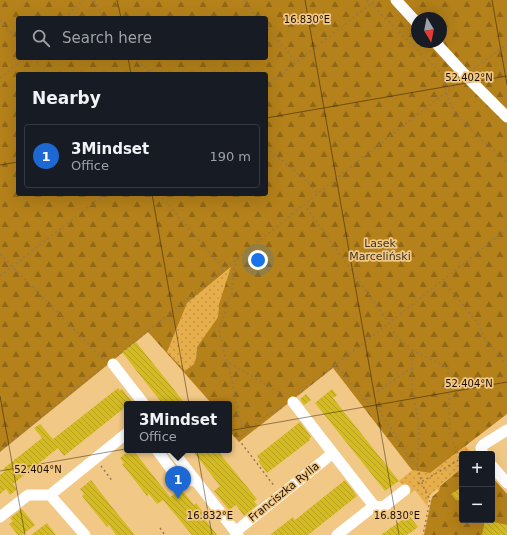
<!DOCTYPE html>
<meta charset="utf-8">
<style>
:root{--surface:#171b24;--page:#20242c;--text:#f1f3f6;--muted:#9ea1a6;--line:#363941;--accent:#1d68d3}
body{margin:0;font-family:"DejaVu Sans",sans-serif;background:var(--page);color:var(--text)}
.controls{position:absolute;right:12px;bottom:12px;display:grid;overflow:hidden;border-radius:4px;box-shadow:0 4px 16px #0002}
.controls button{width:36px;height:36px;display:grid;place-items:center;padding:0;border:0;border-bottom:1px solid var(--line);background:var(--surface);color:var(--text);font:20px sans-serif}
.compass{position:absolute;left:411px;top:12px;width:36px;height:36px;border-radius:50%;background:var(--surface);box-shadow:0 4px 16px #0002;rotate:170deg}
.you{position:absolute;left:258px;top:260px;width:14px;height:14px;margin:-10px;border:3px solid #fff;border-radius:50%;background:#1a73e8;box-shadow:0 0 0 6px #1a73e833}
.badge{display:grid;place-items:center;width:26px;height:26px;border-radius:50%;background:var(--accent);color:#fff;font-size:13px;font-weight:700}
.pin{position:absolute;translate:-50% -33px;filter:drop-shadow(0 1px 2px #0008)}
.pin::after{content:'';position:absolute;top:21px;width:14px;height:12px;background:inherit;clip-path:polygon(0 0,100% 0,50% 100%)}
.popup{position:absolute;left:124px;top:401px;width:108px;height:52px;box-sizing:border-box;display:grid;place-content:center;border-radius:4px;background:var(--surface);filter:drop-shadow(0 1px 3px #0005);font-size:13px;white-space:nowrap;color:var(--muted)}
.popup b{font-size:15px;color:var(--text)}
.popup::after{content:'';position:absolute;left:50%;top:100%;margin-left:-8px;border:8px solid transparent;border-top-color:var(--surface)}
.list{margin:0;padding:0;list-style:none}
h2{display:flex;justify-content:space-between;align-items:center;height:52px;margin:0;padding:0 16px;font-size:17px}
h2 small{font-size:13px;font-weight:400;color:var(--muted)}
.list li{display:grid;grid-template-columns:26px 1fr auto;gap:12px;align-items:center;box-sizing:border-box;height:64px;margin:0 8px 8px;padding:0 8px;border:1px solid var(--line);border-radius:4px}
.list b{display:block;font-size:15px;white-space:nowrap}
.list p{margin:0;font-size:13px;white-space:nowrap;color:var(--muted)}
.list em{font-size:13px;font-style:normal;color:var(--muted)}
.icon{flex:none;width:22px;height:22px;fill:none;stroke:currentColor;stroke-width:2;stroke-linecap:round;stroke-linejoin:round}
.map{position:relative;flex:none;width:507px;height:535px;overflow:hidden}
.search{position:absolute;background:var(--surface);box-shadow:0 4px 16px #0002;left:16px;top:16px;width:252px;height:44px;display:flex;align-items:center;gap:10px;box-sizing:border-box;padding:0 14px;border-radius:4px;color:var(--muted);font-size:15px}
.panel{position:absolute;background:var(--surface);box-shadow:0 4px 16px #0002;left:16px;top:72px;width:252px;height:124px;border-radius:4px}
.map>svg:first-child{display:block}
</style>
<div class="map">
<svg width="507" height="535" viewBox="0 0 507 535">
<defs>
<pattern id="grass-dots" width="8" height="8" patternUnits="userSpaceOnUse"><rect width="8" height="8" fill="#e7af4c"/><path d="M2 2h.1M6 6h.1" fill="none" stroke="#c69541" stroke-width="1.8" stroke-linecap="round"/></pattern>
<pattern id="forest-firs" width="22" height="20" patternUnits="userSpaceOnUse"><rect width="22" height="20" fill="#b4811a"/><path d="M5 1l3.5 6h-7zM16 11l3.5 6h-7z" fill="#926815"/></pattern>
<pattern id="building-back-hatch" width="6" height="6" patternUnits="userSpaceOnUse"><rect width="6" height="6" fill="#d5bb22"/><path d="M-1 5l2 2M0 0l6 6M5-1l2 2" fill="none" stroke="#b6a01d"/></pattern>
</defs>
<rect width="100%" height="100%" fill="#f1c885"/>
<path fill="url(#grass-dots)" d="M232 267 219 304 218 317 197 347 196 358 194 364 185 371 167 352 186 303Z
M466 446 472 454H462V468L440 485 439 491 437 489 430 495 427 506 415 490 410 494 399 481 412 470 430 473Z"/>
<path fill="url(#forest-firs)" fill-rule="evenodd" d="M0 0H507V414L430 473 412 470 333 368 239 442 229 431V404H212L148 332 0 452ZM18 18H266V58H18ZM417 18H441V42H417ZM18 74H266V194H18ZM231 267 219 304 218 317 197 347 196 358 194 364 185 371 167 352 187 303Z
M462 468V520H492V477L507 494V535H424L432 497 439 491 440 486Z"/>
<path fill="url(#building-back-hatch)" d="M136 342 172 387 185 404H163L150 388 122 352Z
M118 388 120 391 122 389 132 402 127 404 123 409 64 456 58 448 13 484 17 489 10 495 6 489 0 494V475L5 471 3 469 42 438 34 428 40 424 53 439Z
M332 389 337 395 333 398 399 481 385 491 315 403Z
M306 394 311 400 304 405 300 399Z
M300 422 311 437 309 439 310 440 267 473 258 461 260 460 257 456Z
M130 450H133L170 497 181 489 194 505 196 503 206 516 204 518 217 535H192L163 500 157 504 149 494 147 496 122 464 124 463 120 458Z
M192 450H217L257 499 254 501 257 505 244 516 236 505 229 510 214 491 220 486Z
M91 480 116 512 135 535H116L109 525 107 527 82 496 84 494 80 489Z
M345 480 357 496 308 535H270L293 517 295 520Z
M462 487V501L456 500 451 494Z
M22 509 35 525 22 535H18L9 524 13 521 10 518Z
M409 515 418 527 410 533 406 535H381Z
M485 520 507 525V535H482Z
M47 523 56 535H31Z"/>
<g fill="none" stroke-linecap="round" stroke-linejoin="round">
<path stroke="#97794c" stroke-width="1.5" stroke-dasharray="2 3" stroke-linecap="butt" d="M94 0 104 18
M244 0 256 16
M367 0 441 73 444 78 446 93 455 114 507 163
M65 18 83 0
M255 18C262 11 269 17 269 25L266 30
M0 20 18 41
M268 29 285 48 295 62
M33 58 48 74
M133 58 155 74
M474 69 507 44
M0 78 25 58
M266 86 376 0
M266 148C284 162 303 176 318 194
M159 194 224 269
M304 204 389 323 507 229
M0 254 105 361
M238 259 233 272 232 294 226 305 224 316 220 324 219 331 225 356 228 362 285 396
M0 276 105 194
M443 281 477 322 486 341 507 365
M412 350 448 368 450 434 460 459H462
M117 356 358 161 459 82
M228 362 243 434 239 440 275 487
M335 364 365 400 380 411 412 462 417 466
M298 394 389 323 395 335 412 350V388L418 418 419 435 417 466 423 486 430 500 423 535
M365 400 413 367
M243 434 267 415 279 410 283 406
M0 450 104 366
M101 466 113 482
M418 484 462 458
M160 528 165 535"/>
<path stroke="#fff" stroke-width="11" d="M396 0 417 23
M435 42 466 76 507 117
M113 364 144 404
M293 402 374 506
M157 450 179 480 195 481
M172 450 238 535
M483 454 481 448 483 445 507 430
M492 466 507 483
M50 495 85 535
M0 517 28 495H50L127 433
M235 532 333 453
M337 535 374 506 383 507 405 490"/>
</g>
<path fill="none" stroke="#1e0f00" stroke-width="1" stroke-opacity="0.45" d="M117 0 121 18M305 0 399 535M492 0 507 85M128 58 131 74M266 118 507 76M0 165 18 162M152 194 212 535M0 396 25 535M0 471 507 382"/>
<g text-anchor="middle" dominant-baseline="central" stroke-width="3.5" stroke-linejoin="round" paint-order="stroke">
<g font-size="11" fill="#413420" stroke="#f1c885">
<text x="380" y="243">Lasek<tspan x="380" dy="13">Marceliński</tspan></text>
</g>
<g font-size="11" fill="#1e0f00" stroke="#f1c885">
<text transform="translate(284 492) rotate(-39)">Franciszka Rylla</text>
</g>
</g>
<g font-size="10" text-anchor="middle" fill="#1e0f00" stroke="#f1c885" stroke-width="3.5" stroke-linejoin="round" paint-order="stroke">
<text x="307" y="23">16.830°E</text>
<text x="469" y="81">52.402°N</text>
<text x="469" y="387">52.404°N</text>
<text x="38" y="473">52.404°N</text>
<text x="210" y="519">16.832°E</text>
<text x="397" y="519">16.830°E</text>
</g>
</svg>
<div class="controls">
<button>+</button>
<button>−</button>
</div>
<svg class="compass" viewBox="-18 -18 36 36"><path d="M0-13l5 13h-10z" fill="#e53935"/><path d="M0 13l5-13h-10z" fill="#9ea1a6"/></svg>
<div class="you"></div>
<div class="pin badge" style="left:178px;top:499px">1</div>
<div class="popup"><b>3Mindset</b>Office</div>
<div class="search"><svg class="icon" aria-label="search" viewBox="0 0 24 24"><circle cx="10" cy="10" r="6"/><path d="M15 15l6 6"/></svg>Search here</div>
<section class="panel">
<h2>Nearby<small></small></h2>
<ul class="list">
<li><span class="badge">1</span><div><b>3Mindset</b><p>Office</p></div><em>190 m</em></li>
</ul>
</section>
</div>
